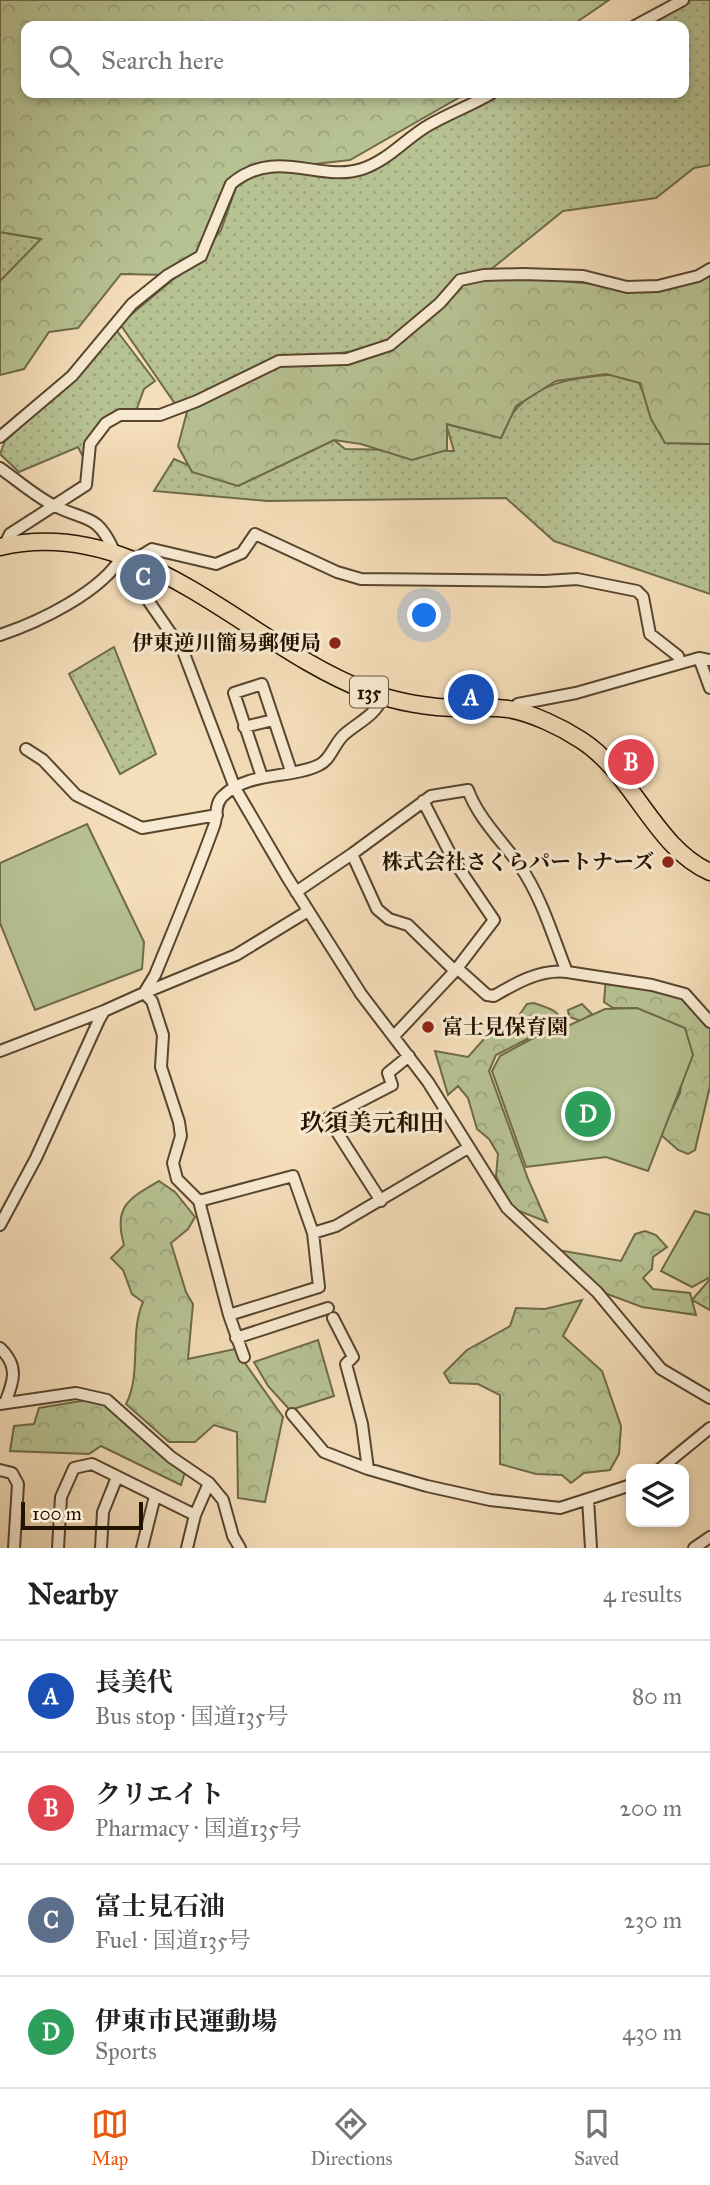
<!DOCTYPE html>
<meta charset="utf-8">
<style>
:root{--surface:#fff;--page:#f2f2f2;--text:#222;--muted:#767676;--line:#e0e0e0;--accent:#ea580c}
body{margin:0;font-family:"IM FELL Great Primer","Noto Serif JP",serif;background:var(--page);color:var(--text)}
.controls{position:absolute;right:21px;bottom:21px;display:grid;overflow:hidden;border-radius:14px;box-shadow:0 4px 10px #0003}
.controls button{width:63px;height:63px;display:grid;place-items:center;padding:0;border:0;border-bottom:2px solid var(--line);background:var(--surface);color:var(--text);font:35px sans-serif}
.scale{position:absolute;left:21px;bottom:18px;width:122px;box-sizing:border-box;padding-left:7px;border:4px solid #241200;border-top:0;font-size:19px;line-height:24px;white-space:nowrap;color:#241200;-webkit-text-stroke:5px #f8ead2;paint-order:stroke}
.you{position:absolute;left:425px;top:616px;width:24px;height:24px;margin:-18px;border:5px solid #fff;border-radius:50%;background:#1a73e8;box-shadow:0 0 0 10px #1a73e833}
.badge{display:grid;place-items:center;width:46px;height:46px;border-radius:50%;background:var(--accent);color:#fff;font-size:23px;font-weight:700}
.pin{position:absolute;translate:-50% -50%;border:4px solid #fff;box-shadow:0 2px 7px #0006}
.list{margin:0;padding:0;list-style:none}
h2{display:flex;justify-content:space-between;align-items:center;height:91px;margin:0;padding:0 28px;font-size:30px}
h2 small{font-size:23px;font-weight:400;color:var(--muted)}
.list li{display:grid;grid-template-columns:46px 1fr auto;gap:21px;align-items:center;box-sizing:border-box;height:112px;padding:0 28px;border-top:2px solid var(--line)}
.list b{display:block;font-size:26px;white-space:nowrap}
.list p{margin:0;font-size:23px;white-space:nowrap;color:var(--muted)}
.list em{font-size:23px;font-style:normal;color:var(--muted)}
.icon{flex:none;width:38px;height:38px;fill:none;stroke:currentColor;stroke-width:2;stroke-linecap:round;stroke-linejoin:round}
.map{position:relative;flex:none;width:710px;height:1548px;overflow:hidden}
.search{position:absolute;background:var(--surface);box-shadow:0 4px 10px #0003;left:21px;right:21px;top:21px;height:77px;display:flex;align-items:center;gap:18px;box-sizing:border-box;padding:0 24px;border-radius:14px;color:var(--muted);font-size:26px}
.sheet{height:539px;background:var(--surface)}
nav{display:flex;justify-content:space-around;align-items:center;box-sizing:border-box;height:98px;border-top:2px solid var(--line);background:var(--surface);font-size:19px;color:var(--muted)}
nav a{display:grid;justify-items:center;gap:4px}
nav .on{color:var(--accent)}
.map>svg:first-child{display:block}
</style>
<div class="map">
<svg width="710" height="1548" viewBox="0 0 710 1548">
<defs>
<pattern id="green-dots" width="8" height="8" patternUnits="userSpaceOnUse" patternTransform="scale(1.75)"><rect width="8" height="8" fill="#b7c293"/><path d="M2 2h.1M6 6h.1" fill="none" stroke="#9da67d" stroke-width="1.8" stroke-linecap="round"/></pattern>
<pattern id="forest-crowns" width="20" height="18" patternUnits="userSpaceOnUse" patternTransform="scale(1.75)"><rect width="20" height="18" fill="#b7c293"/><path d="M2 6a3 3 0 1 1 6 0M12 15a3 3 0 1 1 6 0" fill="none" stroke="#9da67d"/></pattern>
</defs>
<rect width="100%" height="100%" fill="#f5deba"/>
<filter id="stains"><feTurbulence type="fractalNoise" baseFrequency=".00286" numOctaves="4"/><feColorMatrix values="0 0 0 0 .2 0 0 0 0 .09 0 0 0 0 .02 0 0 0 .5 -.17"/></filter>
<radialGradient id="worn" r=".72"><stop offset=".6" stop-color="#630" stop-opacity="0"/><stop offset="1" stop-color="#630" stop-opacity=".3"/></radialGradient>
<path fill="url(#green-dots)" stroke="#6e6a4a" stroke-width="2" d="M683 0H710V165L694 168 656 198 563 211 484 275 411 342 309 358 178 408 120 324 201 256 221 230 240 176 289 167 353 170 482 93H684V26H639Z
M0 232 42 239 0 283Z
M114 327 155 381 144 389 136 411 117 417 84 459 78 447 19 472 0 454 5 441 46 404Z
M635 373 665 443 710 444V594L554 541 506 498 267 501 154 491 174 459 238 486 334 440 345 449 454 451 446 424 501 438C505 431 508 420 513 413 541 376 593 376 635 373Z
M114 647 156 754 120 774 69 674Z"/>
<path fill="url(#forest-crowns)" stroke="#6e6a4a" stroke-width="2" d="M0 0H609L571 26H26V93H467L350 160 263 170 234 179 205 253 168 275 121 274 78 328 49 332 24 369 0 375V281L41 239 0 232Z
M710 268V444L665 443 651 419 640 383 606 374 556 381 516 406 501 438 447 424V450L412 460 361 444 334 440 238 486 192 472 178 446 188 408 288 360 373 352 405 339 457 284 497 275 627 287 651 286Z
M606 977 666 988 702 1011 710 1023V1086L695 1150 688 1154 678 1150 660 1134 680 1093 683 1071 633 1008H613L604 1002Z
M534 1003C547 1008 564 1010 560 1028L539 1033 496 1055 489 1071 528 1179 547 1222 509 1207 496 1176 498 1154 489 1139 477 1129 468 1098 458 1086 448 1095 435 1051 468 1057 493 1029 510 1028 520 1023V1014L527 1004Z
M582 1004 592 1014 581 1021 569 1017 568 1010Z
M159 1181 175 1192 195 1217 188 1229 171 1243 186 1292 193 1304 188 1359 235 1349 283 1417 265 1502 238 1498 237 1432 214 1425 195 1442H169L126 1404C142 1373 129 1334 143 1302L132 1294 123 1270 111 1258 124 1245C113 1207 128 1199 159 1181Z
M645 1231 656 1235 667 1247 653 1257 652 1269 643 1278 653 1289 690 1293 696 1315 642 1307 599 1291 558 1250 621 1261 635 1234Z
M710 1279V1310L692 1300Z
M582 1300 563 1336 602 1371 621 1426 619 1454 610 1470 584 1473 571 1483 562 1475 536 1474 500 1464V1395L478 1384 450 1383 444 1373 467 1350 510 1326 516 1308 545 1309Z
M318 1340 334 1396 290 1410 268 1386 254 1362Z
M87 1400 111 1406 185 1472 181 1485 101 1446 89 1454 10 1451 14 1426 34 1424 39 1408Z"/>
<path fill="#b7c293" stroke="#6e6a4a" stroke-width="2" d="M87 824 144 942 142 969 35 1010 0 923V863Z
M637 1008 685 1028 693 1055 648 1171 606 1157 526 1167 492 1071 500 1056 539 1035 561 1029 605 1009Z
M695 1211 710 1215V1277L692 1287 661 1271Z"/>
<g fill="none" stroke-linecap="round" stroke-linejoin="round">
<defs>
<path id="minor" d="M635 26 683 0
M0 437 72 376 132 304 168 275 201 256 231 184C276 146 319 183 362 169 389 160 406 138 429 125 450 113 472 105 492 93
M0 468C17 480 36 497 55 506 87 522 97 513 114 551
M4 546 10 534 86 485 90 444 106 423 120 415H160L197 401 279 361 347 359 390 345 440 303 460 280 484 275 523 274 583 276 627 287 658 286 698 276 710 269
M123 555V564L183 651 235 788 287 877 361 994 428 1082 507 1208 597 1292 661 1369 710 1398
M134 560 152 549 216 564 242 553 255 534 337 572 361 579 545 581 577 579 637 591 643 597 650 634 678 656 680 663
M0 635C39 622 102 592 123 555
M699 658 710 688
M511 709 518 704 576 693 699 658 710 660
M244 727 273 720
M26 749 43 760 76 795 142 828 217 815
M262 777 234 693 262 684 291 771
M352 854 431 796 468 790C478 818 503 842 520 866 542 898 553 937 567 972L652 985 685 994 710 1022
M296 892 352 854 377 909 389 919 408 925 455 971
M457 968 487 995 494 996C516 983 540 969 567 972
M394 1036 455 971 494 920 454 861 423 801
M0 1051 104 1011
M199 1201 293 1176 313 1233 319 1287 229 1315
M381 1201 328 1118 392 1085 388 1073 409 1056
M0 1225 36 1158 99 1020 104 1011 144 993 155 975C175 926 196 876 214 826 218 816 214 804 223 796 248 771 291 779 319 765 332 759 334 742 346 733 362 720 374 716 383 697
M313 1233 336 1226 468 1148
M333 1318 353 1357 346 1364 362 1424 368 1469
M236 1338 328 1308
M0 1348C19 1366 14 1381 5 1403
M244 1357 229 1315 199 1201 177 1179 173 1163 181 1136 179 1122 161 1067 163 1035 152 1001 144 993 236 955 308 911
M0 1404 76 1393 107 1400 171 1457 209 1483 223 1500 233 1536 240 1548
M292 1414 324 1452 368 1469 427 1486 490 1500 560 1508 588 1499
M660 1469 710 1428
M0 1470 12 1473 18 1484 14 1548
M58 1548 61 1497 74 1468 92 1464 195 1515
M101 1548 103 1512 117 1477
M142 1548 155 1496
M187 1548 195 1515 209 1483
M591 1548 588 1499 631 1485
M694 1548 710 1537"/>
<path id="highway" d="M0 547C142 514 246 645 367 691 395 702 430 708 461 708 477 708 492 707 508 709 532 713 561 727 581 740 633 773 655 848 710 872"/>
</defs>
<use href="#minor" stroke="#58452e" stroke-width="14"/>
<use href="#highway" stroke="#241200" stroke-width="19"/>
<use href="#minor" stroke="#f8ead2" stroke-width="10"/>
<use href="#highway" stroke="#f5deba" stroke-width="16"/>
</g>
<g fill="#8f2418" stroke="#f8ead2" stroke-width="2.5">
<circle cx="335" cy="643" r="7"/>
<circle cx="668" cy="862" r="7"/>
<circle cx="428" cy="1027" r="7"/>
</g>
<g text-anchor="middle" dominant-baseline="central" stroke-width="6" stroke-linejoin="round" paint-order="stroke">
<rect fill="#f8ead2" stroke="#64533f" stroke-width="2" x="350" y="676.5" width="38" height="31" rx="5"/>
<g font-size="19" font-weight="bold" fill="#241200">
<text x="369" y="692">135</text>
</g>
<g font-size="21" font-weight="bold" fill="#241200" stroke="#f8ead2" text-anchor="end">
<text x="321" y="643">伊東逆川簡易郵便局</text>
<text x="654" y="862">株式会社さくらパートナーズ</text>
<text x="442" y="1027" text-anchor="start">富士見保育園</text>
</g>
<g font-size="24" font-weight="bold" fill="#241200" stroke="#f8ead2">
<text x="372" y="1123">玖須美元和田</text>
</g>
</g>
<rect width="100%" height="100%" filter="url(#stains)"/>
<rect width="100%" height="100%" fill="url(#worn)"/>
</svg>
<div class="controls">
<button><svg class="icon" aria-label="layers" viewBox="0 0 24 24"><path d="M12 4l9 5-9 5-9-5zM3 14l9 5 9-5"/></svg></button>
</div>
<div class="scale">100 m</div>
<div class="you"></div>
<div class="pin badge" style="left:471px;top:697px;background:#1a4fb4">A</div>
<div class="pin badge" style="left:631px;top:762px;background:#e0444e">B</div>
<div class="pin badge" style="left:143px;top:577px;background:#5c6f8a">C</div>
<div class="pin badge" style="left:588px;top:1114px;background:#2e9e5b">D</div>
<div class="search"><svg class="icon" aria-label="search" viewBox="0 0 24 24"><circle cx="10" cy="10" r="6"/><path d="M15 15l6 6"/></svg>Search here</div>
</div>
<section class="sheet">
<h2>Nearby<small>4 results</small></h2>
<ul class="list">
<li><span class="badge" style="background:#1a4fb4">A</span><div><b>長美代</b><p>Bus stop · 国道135号</p></div><em>80 m</em></li>
<li><span class="badge" style="background:#e0444e">B</span><div><b>クリエイト</b><p>Pharmacy · 国道135号</p></div><em>200 m</em></li>
<li><span class="badge" style="background:#5c6f8a">C</span><div><b>富士見石油</b><p>Fuel · 国道135号</p></div><em>230 m</em></li>
<li><span class="badge" style="background:#2e9e5b">D</span><div><b>伊東市民運動場</b><p>Sports</p></div><em>430 m</em></li>
</ul>
</section>
<nav>
<a class="on"><svg class="icon" aria-label="map" viewBox="0 0 24 24"><path d="M3 6l6-2 6 2 6-2v14l-6 2-6-2-6 2zM9 4v14M15 6v14"/></svg>Map</a>
<a><svg class="icon" aria-label="directions" viewBox="0 0 24 24"><path d="M12 3l9 9-9 9-9-9zM9 14v-3h6M13 9l2 2-2 2"/></svg>Directions</a>
<a><svg class="icon" aria-label="saved" viewBox="0 0 24 24"><path d="M7 4h10v16l-5-4-5 4z"/></svg>Saved</a>
</nav>
